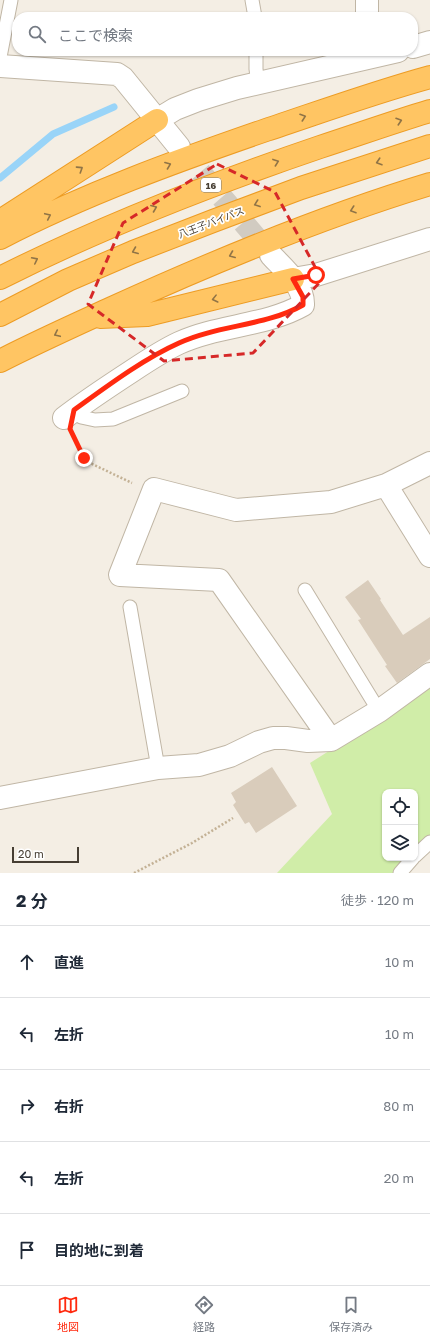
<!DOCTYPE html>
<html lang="ja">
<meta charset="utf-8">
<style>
:root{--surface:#fff;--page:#f2f2f3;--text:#1f2937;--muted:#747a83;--line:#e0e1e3;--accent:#ff2a0f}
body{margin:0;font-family:"Golos Text","Noto Sans JP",sans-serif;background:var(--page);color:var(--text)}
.controls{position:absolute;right:12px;bottom:12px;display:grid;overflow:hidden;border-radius:8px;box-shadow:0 1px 3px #0004}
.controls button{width:36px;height:36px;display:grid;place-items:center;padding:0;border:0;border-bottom:1px solid var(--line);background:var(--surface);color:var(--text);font:20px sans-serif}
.scale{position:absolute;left:12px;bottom:10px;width:67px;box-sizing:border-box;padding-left:4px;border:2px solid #463e33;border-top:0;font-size:11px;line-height:14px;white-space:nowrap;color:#463e33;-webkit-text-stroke:3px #fff;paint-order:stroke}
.stop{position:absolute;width:12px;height:12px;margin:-9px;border:3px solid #ff2a0f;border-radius:50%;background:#fff}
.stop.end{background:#ff2a0f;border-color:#fff;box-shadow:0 1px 4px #0008}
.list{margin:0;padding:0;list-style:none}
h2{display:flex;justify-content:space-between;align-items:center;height:52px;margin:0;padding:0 16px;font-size:17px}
h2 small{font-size:13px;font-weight:400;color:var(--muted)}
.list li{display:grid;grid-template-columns:26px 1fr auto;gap:12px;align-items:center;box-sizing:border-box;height:72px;padding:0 16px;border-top:1px solid var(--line)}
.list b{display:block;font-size:15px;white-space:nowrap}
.list em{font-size:13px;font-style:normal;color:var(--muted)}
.icon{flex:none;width:22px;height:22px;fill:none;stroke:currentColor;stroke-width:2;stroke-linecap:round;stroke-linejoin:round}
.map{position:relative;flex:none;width:430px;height:873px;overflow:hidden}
.search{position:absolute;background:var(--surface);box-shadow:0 1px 3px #0004;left:12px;right:12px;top:12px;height:44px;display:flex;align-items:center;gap:10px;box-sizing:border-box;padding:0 14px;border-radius:16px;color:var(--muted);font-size:15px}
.sheet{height:412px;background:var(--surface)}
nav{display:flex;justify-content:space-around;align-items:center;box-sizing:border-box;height:56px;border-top:1px solid var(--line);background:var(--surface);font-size:11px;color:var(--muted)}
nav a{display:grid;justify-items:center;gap:2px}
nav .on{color:var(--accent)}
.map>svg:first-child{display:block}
</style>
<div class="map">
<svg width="430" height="873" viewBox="0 0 430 873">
<rect width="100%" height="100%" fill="#f4eee4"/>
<path fill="#d0eda8" d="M430 687V835L415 848V792H385V858H407L394 873H277L332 814 310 763Z"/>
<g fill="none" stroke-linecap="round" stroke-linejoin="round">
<path stroke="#99d4f8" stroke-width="7" d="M0 178 53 134 114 107"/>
</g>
<path fill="#d9ccbb" d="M368 580 381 599 380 600 403 635 430 617V659L397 683 385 666 387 665 358 620 361 619 345 597Z
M272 767 297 806 256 833 249 822 245 824 233 805 236 802 231 793Z"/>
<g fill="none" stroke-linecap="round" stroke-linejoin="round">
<path stroke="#d1cbc1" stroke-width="22" stroke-dasharray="22 11" stroke-linecap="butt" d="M179 147 271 255"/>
<defs>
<path id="lane" d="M252 0 255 17
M256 51V69L258 84
M0 57 11 0
M74 410 81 417 95 420 113 419 182 391
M305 590 379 711
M130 607 158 768
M415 856 430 842
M400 873 413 858"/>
<path id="street" d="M367 0V17
M413 47 430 42
M0 66 117 74 123 78 179 147
M157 120 175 109 198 100 237 88 398 51
M293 279 316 275 430 239
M64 418C86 401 109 386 132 371 147 361 162 351 179 343 218 325 266 326 303 305 304 285 283 268 271 255
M386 485 430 556
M331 740 219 580 120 575 154 489 236 510 331 502 386 485 430 463
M0 798 158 768 199 765 230 756 259 742 273 738H286L308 741 331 740 379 711 430 674"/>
<path id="highway" d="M0 221 157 120
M0 238C85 194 176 161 266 130 320 112 375 92 430 77
M0 278C103 226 211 184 320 147 357 135 393 122 430 111
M0 315 68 280 133 252 213 221 301 188 430 146
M100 317 147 315 293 279
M0 361C37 342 75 325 112 308 215 261 321 217 430 184"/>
</defs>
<use href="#lane" stroke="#c0b6a5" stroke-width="15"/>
<use href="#street" stroke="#c0b6a5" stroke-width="24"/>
<use href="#highway" stroke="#ed9c24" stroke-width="24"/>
<path stroke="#c3b195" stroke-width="2.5" stroke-dasharray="2 2" stroke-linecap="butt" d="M74 438 84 458 88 462 132 483
M134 873 192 843 233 818"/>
<use href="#lane" stroke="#fff" stroke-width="13"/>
<use href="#street" stroke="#fff" stroke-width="22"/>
<use href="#highway" stroke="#ffc563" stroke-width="22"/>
</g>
<defs><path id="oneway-chevron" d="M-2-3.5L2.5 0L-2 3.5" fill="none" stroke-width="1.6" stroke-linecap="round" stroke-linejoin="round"/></defs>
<g stroke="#907446">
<use href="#oneway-chevron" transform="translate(303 117) rotate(-19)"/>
<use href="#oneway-chevron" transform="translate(399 121) rotate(-18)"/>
<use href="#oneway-chevron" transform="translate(276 162) rotate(-20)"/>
<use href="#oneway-chevron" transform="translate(379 162) rotate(162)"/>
<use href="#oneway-chevron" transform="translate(168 165) rotate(-21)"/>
<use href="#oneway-chevron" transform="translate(80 169) rotate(-33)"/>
<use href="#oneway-chevron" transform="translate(257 204) rotate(160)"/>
<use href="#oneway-chevron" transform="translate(154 208) rotate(-22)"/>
<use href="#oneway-chevron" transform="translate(353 210) rotate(161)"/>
<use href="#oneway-chevron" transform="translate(48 216) rotate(-25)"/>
<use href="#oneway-chevron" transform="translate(135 251) rotate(158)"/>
<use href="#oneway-chevron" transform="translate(232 255) rotate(158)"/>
<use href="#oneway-chevron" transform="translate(35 260) rotate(-27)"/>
<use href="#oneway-chevron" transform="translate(215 299) rotate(166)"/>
<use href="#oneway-chevron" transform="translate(57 334) rotate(155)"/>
</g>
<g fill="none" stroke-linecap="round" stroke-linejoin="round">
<path stroke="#ff2a0f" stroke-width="5" d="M84 458 70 429 74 410C106 387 143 359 179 343 218 325 266 326 303 305V297L293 279 316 275"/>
</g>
<path fill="none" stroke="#d62828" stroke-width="3" stroke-dasharray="8 5" stroke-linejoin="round" d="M217 164 275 192 322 280 253 353 164 361 88 304 123 223Z"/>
<g text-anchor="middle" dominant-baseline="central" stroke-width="3.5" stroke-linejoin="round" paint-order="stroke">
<rect fill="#fff" stroke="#7e7870" stroke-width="1" x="201" y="178" width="20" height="14" rx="3"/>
<g font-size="9" font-weight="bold" fill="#463e33">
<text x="211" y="185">16</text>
</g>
<g font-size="10" fill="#463e33" stroke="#fff">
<text transform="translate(211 222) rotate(-21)">八王子バイパス</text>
</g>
</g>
</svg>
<div class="controls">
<button><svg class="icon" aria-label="locate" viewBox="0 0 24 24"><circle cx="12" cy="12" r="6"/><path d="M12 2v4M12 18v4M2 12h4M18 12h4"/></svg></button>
<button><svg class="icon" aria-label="layers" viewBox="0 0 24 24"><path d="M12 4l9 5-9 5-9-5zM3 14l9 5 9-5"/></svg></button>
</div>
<div class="scale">20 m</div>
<div class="stop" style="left:316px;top:275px"></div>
<div class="stop end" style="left:84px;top:458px"></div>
<div class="search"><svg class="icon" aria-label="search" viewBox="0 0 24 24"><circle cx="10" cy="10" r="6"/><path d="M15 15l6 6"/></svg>ここで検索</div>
</div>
<section class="sheet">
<h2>2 分<small>徒歩 · 120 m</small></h2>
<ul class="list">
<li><svg class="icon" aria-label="ahead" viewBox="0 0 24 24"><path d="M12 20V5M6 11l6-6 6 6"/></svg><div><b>直進</b></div><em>10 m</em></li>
<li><svg class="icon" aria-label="left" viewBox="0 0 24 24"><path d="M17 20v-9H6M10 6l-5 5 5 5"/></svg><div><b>左折</b></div><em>10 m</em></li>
<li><svg class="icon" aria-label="right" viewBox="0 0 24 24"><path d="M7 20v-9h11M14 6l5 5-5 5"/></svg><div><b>右折</b></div><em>80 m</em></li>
<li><svg class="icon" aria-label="left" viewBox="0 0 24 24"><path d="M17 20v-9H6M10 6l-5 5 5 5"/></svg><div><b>左折</b></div><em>20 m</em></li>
<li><svg class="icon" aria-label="arrive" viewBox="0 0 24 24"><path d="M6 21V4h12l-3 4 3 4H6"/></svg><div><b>目的地に到着</b></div></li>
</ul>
</section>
<nav>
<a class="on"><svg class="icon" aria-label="map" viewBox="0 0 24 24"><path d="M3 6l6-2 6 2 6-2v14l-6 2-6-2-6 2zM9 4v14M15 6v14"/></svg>地図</a>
<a><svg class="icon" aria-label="directions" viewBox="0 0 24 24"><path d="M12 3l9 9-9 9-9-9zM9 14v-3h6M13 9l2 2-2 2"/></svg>経路</a>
<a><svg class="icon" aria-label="saved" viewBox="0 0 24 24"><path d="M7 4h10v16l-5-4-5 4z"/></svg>保存済み</a>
</nav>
